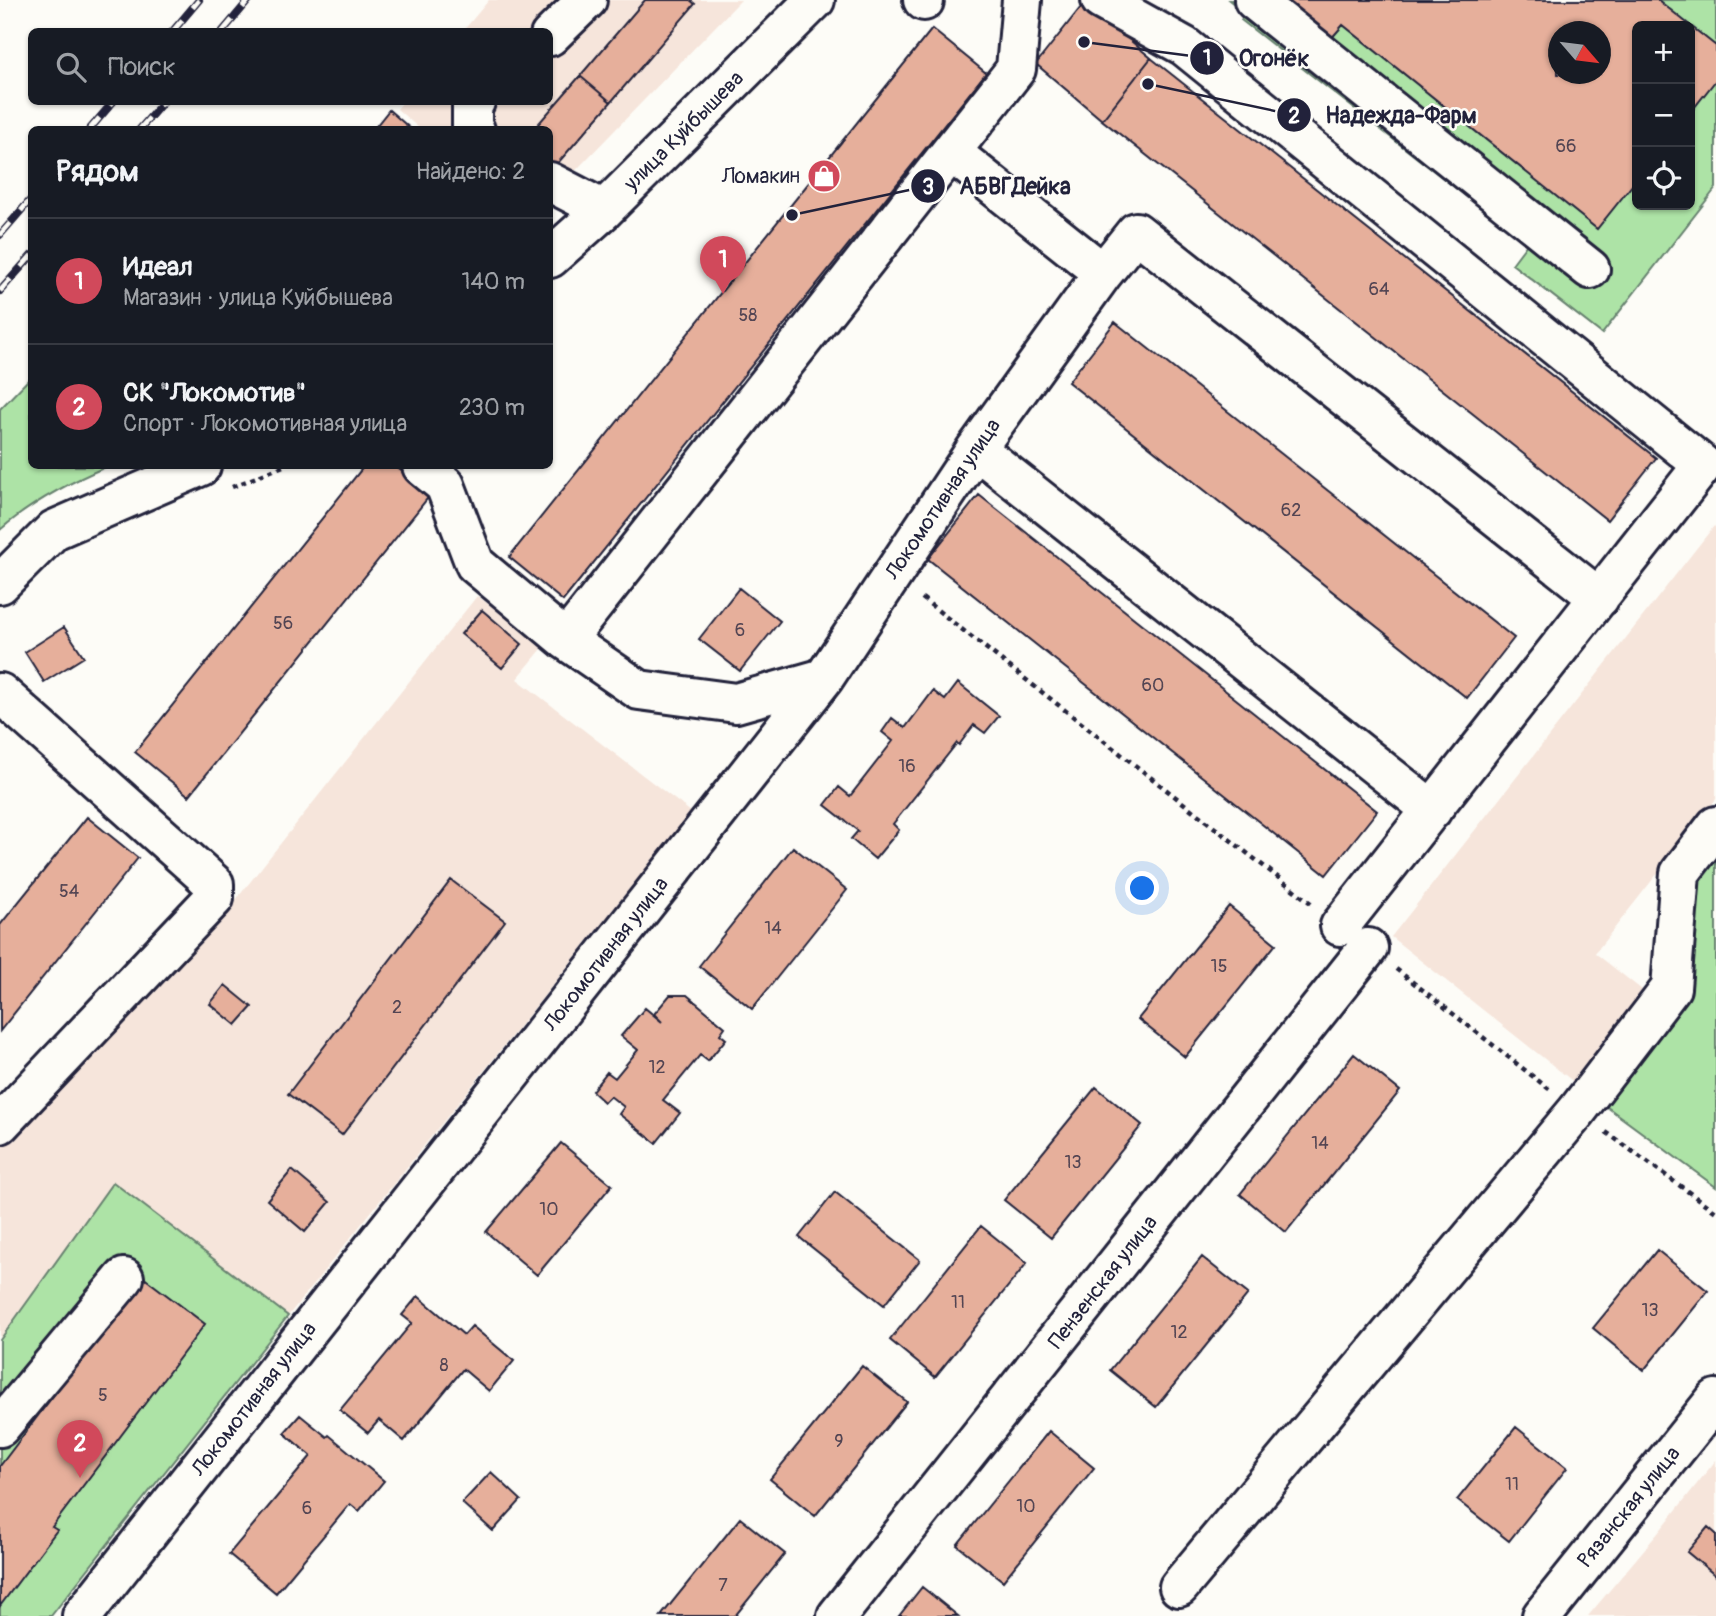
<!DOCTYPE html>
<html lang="ru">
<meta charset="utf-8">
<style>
:root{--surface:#171b24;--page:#20242c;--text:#f1f3f6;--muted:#9ea1a6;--line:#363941;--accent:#d1495b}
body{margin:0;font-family:Pangolin,sans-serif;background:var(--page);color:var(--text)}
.controls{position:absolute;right:21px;top:21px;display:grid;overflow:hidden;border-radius:10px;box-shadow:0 2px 5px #0004}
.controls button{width:63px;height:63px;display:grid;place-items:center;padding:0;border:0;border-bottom:2px solid var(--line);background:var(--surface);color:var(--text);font:35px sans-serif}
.compass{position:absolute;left:1548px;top:21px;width:63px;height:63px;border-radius:50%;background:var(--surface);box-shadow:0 2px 5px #0004;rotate:118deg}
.you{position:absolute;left:1143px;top:889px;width:24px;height:24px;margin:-18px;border:5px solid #fff;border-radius:50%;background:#1a73e8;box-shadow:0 0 0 10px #1a73e833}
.badge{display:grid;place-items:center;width:46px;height:46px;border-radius:50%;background:var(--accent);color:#fff;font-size:23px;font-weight:700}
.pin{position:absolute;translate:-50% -58px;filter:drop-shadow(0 2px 4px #0008)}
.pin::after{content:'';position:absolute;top:37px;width:24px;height:21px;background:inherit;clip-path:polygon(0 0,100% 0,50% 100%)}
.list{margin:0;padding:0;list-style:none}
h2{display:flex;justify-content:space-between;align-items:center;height:91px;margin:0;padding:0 28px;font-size:30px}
h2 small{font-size:23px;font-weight:400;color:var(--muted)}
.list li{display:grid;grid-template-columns:46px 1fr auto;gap:21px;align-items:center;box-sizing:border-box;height:126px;padding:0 28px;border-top:2px solid var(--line)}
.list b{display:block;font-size:26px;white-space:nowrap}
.list p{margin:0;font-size:23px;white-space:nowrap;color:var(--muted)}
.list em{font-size:23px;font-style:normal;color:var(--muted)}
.icon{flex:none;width:38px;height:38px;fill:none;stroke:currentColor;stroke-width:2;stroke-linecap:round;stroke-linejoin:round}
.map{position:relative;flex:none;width:1716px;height:1616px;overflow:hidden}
.search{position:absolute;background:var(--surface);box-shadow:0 2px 5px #0004;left:28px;top:28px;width:525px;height:77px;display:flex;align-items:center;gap:18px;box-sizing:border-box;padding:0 24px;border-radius:10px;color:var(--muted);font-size:26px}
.panel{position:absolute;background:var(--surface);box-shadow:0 2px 5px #0004;left:28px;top:126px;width:525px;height:343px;border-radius:10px}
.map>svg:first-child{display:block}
</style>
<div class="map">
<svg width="1716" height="1616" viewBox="0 0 1716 1616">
<rect width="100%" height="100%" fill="#fdfcf7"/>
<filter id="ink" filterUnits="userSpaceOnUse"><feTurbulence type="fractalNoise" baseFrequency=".0143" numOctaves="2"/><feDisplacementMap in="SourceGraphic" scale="14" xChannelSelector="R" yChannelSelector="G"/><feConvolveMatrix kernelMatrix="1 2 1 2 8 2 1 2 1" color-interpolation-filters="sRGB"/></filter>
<g filter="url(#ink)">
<path fill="#f6e5db" d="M489 0H741L550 197V130L420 129 397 109 403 102H550V32L463 31Z
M1714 526 1716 528V799L1595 953 1646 993 1575 1083 1391 937Z
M477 596 546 644 517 679 691 812 288 1316 113 1182 0 1340V1148L227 911Z
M1716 1460V1616H1588L1658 1533Z"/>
<path fill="#ade3a6" stroke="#688270" stroke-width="2" fill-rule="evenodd" d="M1229 0H1716V188L1602 334 1512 264 1527 244 1241 20 1245 13ZM1637 26H1690V205H1637ZM1558 32H1600V74H1558Z
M31 377 32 466H108C70 482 31 503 0 530V409Z
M1716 845V1187L1599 1101 1684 996 1694 874Z
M113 1182 288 1316 51 1616H0V1340Z"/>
<path fill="#e6af9b" stroke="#22223b" stroke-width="2" fill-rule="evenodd" d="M645 0H690L695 4 611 102 580 76Z
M1280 0H1658L1716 46V80L1690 113V26H1637V179L1597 229 1343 25 1330 40ZM1558 32H1600V74H1558Z
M1085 2 1151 58 1102 120 1036 64Z
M932 29 986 73 563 601 509 557Z
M1151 58 1656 458 1607 520 1102 120Z
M580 76 611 102 550 172V130H533Z
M389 110 412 130H373Z
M1115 322 1514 638 1467 698 1068 382Z
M364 466H395L431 494 189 796 135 752Z
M979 495 1377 811 1326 875 928 559Z
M739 588 780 621 740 671 699 639Z
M482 610 522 644 502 668 461 634Z
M64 627 84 657 44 682 25 652Z
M958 683 999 716 985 733 974 725 959 745 957 743 893 824 899 830 875 859 851 839 858 831 825 805 839 787 850 796 893 741 882 732 892 718 905 728 933 691 945 700Z
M87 817 138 858 0 1031V925Z
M793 847 847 890 752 1009 699 966Z
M451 880 505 921 342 1135 288 1094Z
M1229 906 1276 944 1185 1057 1138 1019Z
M225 985 252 1007 236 1025 210 1004Z
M670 995H687L725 1027 720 1034 726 1039 708 1061 700 1055 663 1100 680 1113 656 1143 619 1114 624 1107 610 1096 604 1102 592 1091 607 1072 615 1078 638 1050 621 1036 645 1008 662 1022 654 1014Z
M1354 1054 1400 1091 1286 1232 1240 1194Z
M1096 1087 1142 1125 1051 1238 1004 1200Z
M561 1143 612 1185 537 1275 486 1232Z
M292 1170 330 1202 305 1232 267 1200Z
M835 1192 920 1260 884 1305 799 1237Z
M981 1226 1027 1263 935 1377 890 1340Z
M1657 1250 1708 1291 1644 1370 1593 1328Z
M1202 1257 1248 1294 1156 1407 1110 1370Z
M143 1277 205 1324 52 1527 57 1530 0 1606V1466Z
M418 1296 464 1335 472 1326 514 1361 489 1391 463 1369 404 1441 379 1420 368 1433 340 1410 412 1323 402 1315Z
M862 1366 907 1402 815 1516 770 1479Z
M300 1415 327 1437 329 1435 384 1481 359 1511 350 1504 276 1593 229 1554 311 1456 284 1433Z
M1516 1427 1567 1468 1509 1541 1457 1500Z
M1049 1431 1094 1468 1003 1581 957 1545Z
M491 1472 521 1500 493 1531 462 1503Z
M740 1518 785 1554 735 1616H661Z
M1708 1527 1716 1534V1576L1687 1552Z
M922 1587 958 1616H899Z"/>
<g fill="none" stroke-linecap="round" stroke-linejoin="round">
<defs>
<path id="minor" d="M923 0 924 1
M1101 0 1184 46 1703 465 1340 926
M1254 0 1590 269
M550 36 587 0
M475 130 472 127V104L475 102
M951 152 1103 273 1136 232 1599 598
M550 182 604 210
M550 258 604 210 815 0
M976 449 1432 810
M422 466 445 485 475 564 566 640 639 690 736 703 824 678
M0 584 54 530 201 466
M566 640 1016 69 1022 0
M0 693 201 872 214 884V898L0 1124
M0 1427 124 1278
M1179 1587 1577 1111 1671 988 1680 873 1716 826
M82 1616 824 678 976 449 1103 273
M837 1616 1368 948
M1542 1616 1716 1399"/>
</defs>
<use href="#minor" stroke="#22223b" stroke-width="44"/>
<path stroke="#22223b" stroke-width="4.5" stroke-dasharray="5 5" stroke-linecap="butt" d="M232 487 283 466
M922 598 1312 904
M1396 969 1549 1089
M1606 1132 1716 1212"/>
<use href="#minor" stroke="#fdfcf7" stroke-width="38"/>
<defs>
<path id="rail" d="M172 32 199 0
M222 32 249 0
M89 130 113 102
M139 130 163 102
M0 235 32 198
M0 291 32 255"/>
</defs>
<use href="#rail" stroke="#22223b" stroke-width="8"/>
<use href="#rail" stroke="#fdfcf7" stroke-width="5" stroke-dasharray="16" stroke-linecap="butt"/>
</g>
</g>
<defs>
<symbol id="shop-disc" viewBox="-11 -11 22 22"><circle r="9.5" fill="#d1495b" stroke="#fdfcf7"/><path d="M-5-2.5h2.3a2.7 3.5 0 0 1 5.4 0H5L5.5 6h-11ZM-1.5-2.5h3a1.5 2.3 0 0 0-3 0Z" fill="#fff"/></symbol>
</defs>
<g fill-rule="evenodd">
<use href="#shop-disc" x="805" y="157" width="38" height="38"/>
</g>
<g text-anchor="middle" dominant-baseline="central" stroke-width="5" stroke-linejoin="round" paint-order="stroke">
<g font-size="18" fill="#534553">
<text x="1566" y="146">66</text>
<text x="1379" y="289">64</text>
<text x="748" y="315">58</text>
<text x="1291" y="510">62</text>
<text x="283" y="623">56</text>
<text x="740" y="630">6</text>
<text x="1153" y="685">60</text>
<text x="907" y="766">16</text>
<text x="69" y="891">54</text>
<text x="773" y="928">14</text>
<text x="1219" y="966">15</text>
<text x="397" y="1007">2</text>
<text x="657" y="1067">12</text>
<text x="1320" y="1143">14</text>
<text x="1073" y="1162">13</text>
<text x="549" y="1209">10</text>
<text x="958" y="1302">11</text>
<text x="1650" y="1310">13</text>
<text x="1179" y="1332">12</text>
<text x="444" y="1365">8</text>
<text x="103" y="1395">5</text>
<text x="839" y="1441">9</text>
<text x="1512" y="1484">11</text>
<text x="1026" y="1506">10</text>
<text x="307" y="1508">6</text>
<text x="723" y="1585">7</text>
</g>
<g font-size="21" fill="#22223b" stroke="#fdfcf7">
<text transform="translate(684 131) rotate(-45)">улица Куйбышева</text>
<text transform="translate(943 499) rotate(-56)">Локомотивная улица</text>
<text transform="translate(606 954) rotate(-52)">Локомотивная улица</text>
<text transform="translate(1103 1282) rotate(-52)">Пензенская улица</text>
<text transform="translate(254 1399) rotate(-52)">Локомотивная улица</text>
<text transform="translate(1629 1507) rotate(-51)">Рязанская улица</text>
</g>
<g font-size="21" fill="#22223b" stroke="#fdfcf7" text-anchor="end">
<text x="800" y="176">Ломакин</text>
</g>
</g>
<path fill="none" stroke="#22223b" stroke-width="2.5" d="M1084 42L1207 58M1148 84L1294 115M792 215L928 186"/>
<g fill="#22223b" stroke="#fdfcf7" stroke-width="2.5">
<circle cx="1084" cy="42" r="7"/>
<circle cx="1148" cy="84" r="7"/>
<circle cx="792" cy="215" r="7"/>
<circle cx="1207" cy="58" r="18"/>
<circle cx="1294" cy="115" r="18"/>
<circle cx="928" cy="186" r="18"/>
</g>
<g font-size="21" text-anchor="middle" font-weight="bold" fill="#fff">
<text x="1207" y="65">1</text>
<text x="1294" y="123">2</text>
<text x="928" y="194">3</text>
</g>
<g font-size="23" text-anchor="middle" font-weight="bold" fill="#22223b" stroke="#fdfcf7" stroke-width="5" stroke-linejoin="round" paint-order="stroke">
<text x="1274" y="66">Огонёк</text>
<text x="1401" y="123">Надежда-Фарм</text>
<text x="1015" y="194">АБВГДейка</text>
</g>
</svg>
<div class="controls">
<button>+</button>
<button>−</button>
<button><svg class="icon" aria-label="locate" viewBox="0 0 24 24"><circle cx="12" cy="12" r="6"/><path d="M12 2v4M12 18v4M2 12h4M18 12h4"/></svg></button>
</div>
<svg class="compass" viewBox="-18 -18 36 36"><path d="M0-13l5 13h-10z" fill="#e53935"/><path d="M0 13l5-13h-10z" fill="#9ea1a6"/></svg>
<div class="you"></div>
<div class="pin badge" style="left:723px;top:294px">1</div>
<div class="pin badge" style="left:80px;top:1478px">2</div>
<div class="search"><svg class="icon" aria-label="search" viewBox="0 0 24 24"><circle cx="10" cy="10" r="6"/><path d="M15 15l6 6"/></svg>Поиск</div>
<section class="panel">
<h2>Рядом<small>Найдено: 2</small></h2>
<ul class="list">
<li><span class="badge">1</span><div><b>Идеал</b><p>Магазин · улица Куйбышева</p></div><em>140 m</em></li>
<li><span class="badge">2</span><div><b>СК &quot;Локомотив&quot;</b><p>Спорт · Локомотивная улица</p></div><em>230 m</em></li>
</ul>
</section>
</div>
